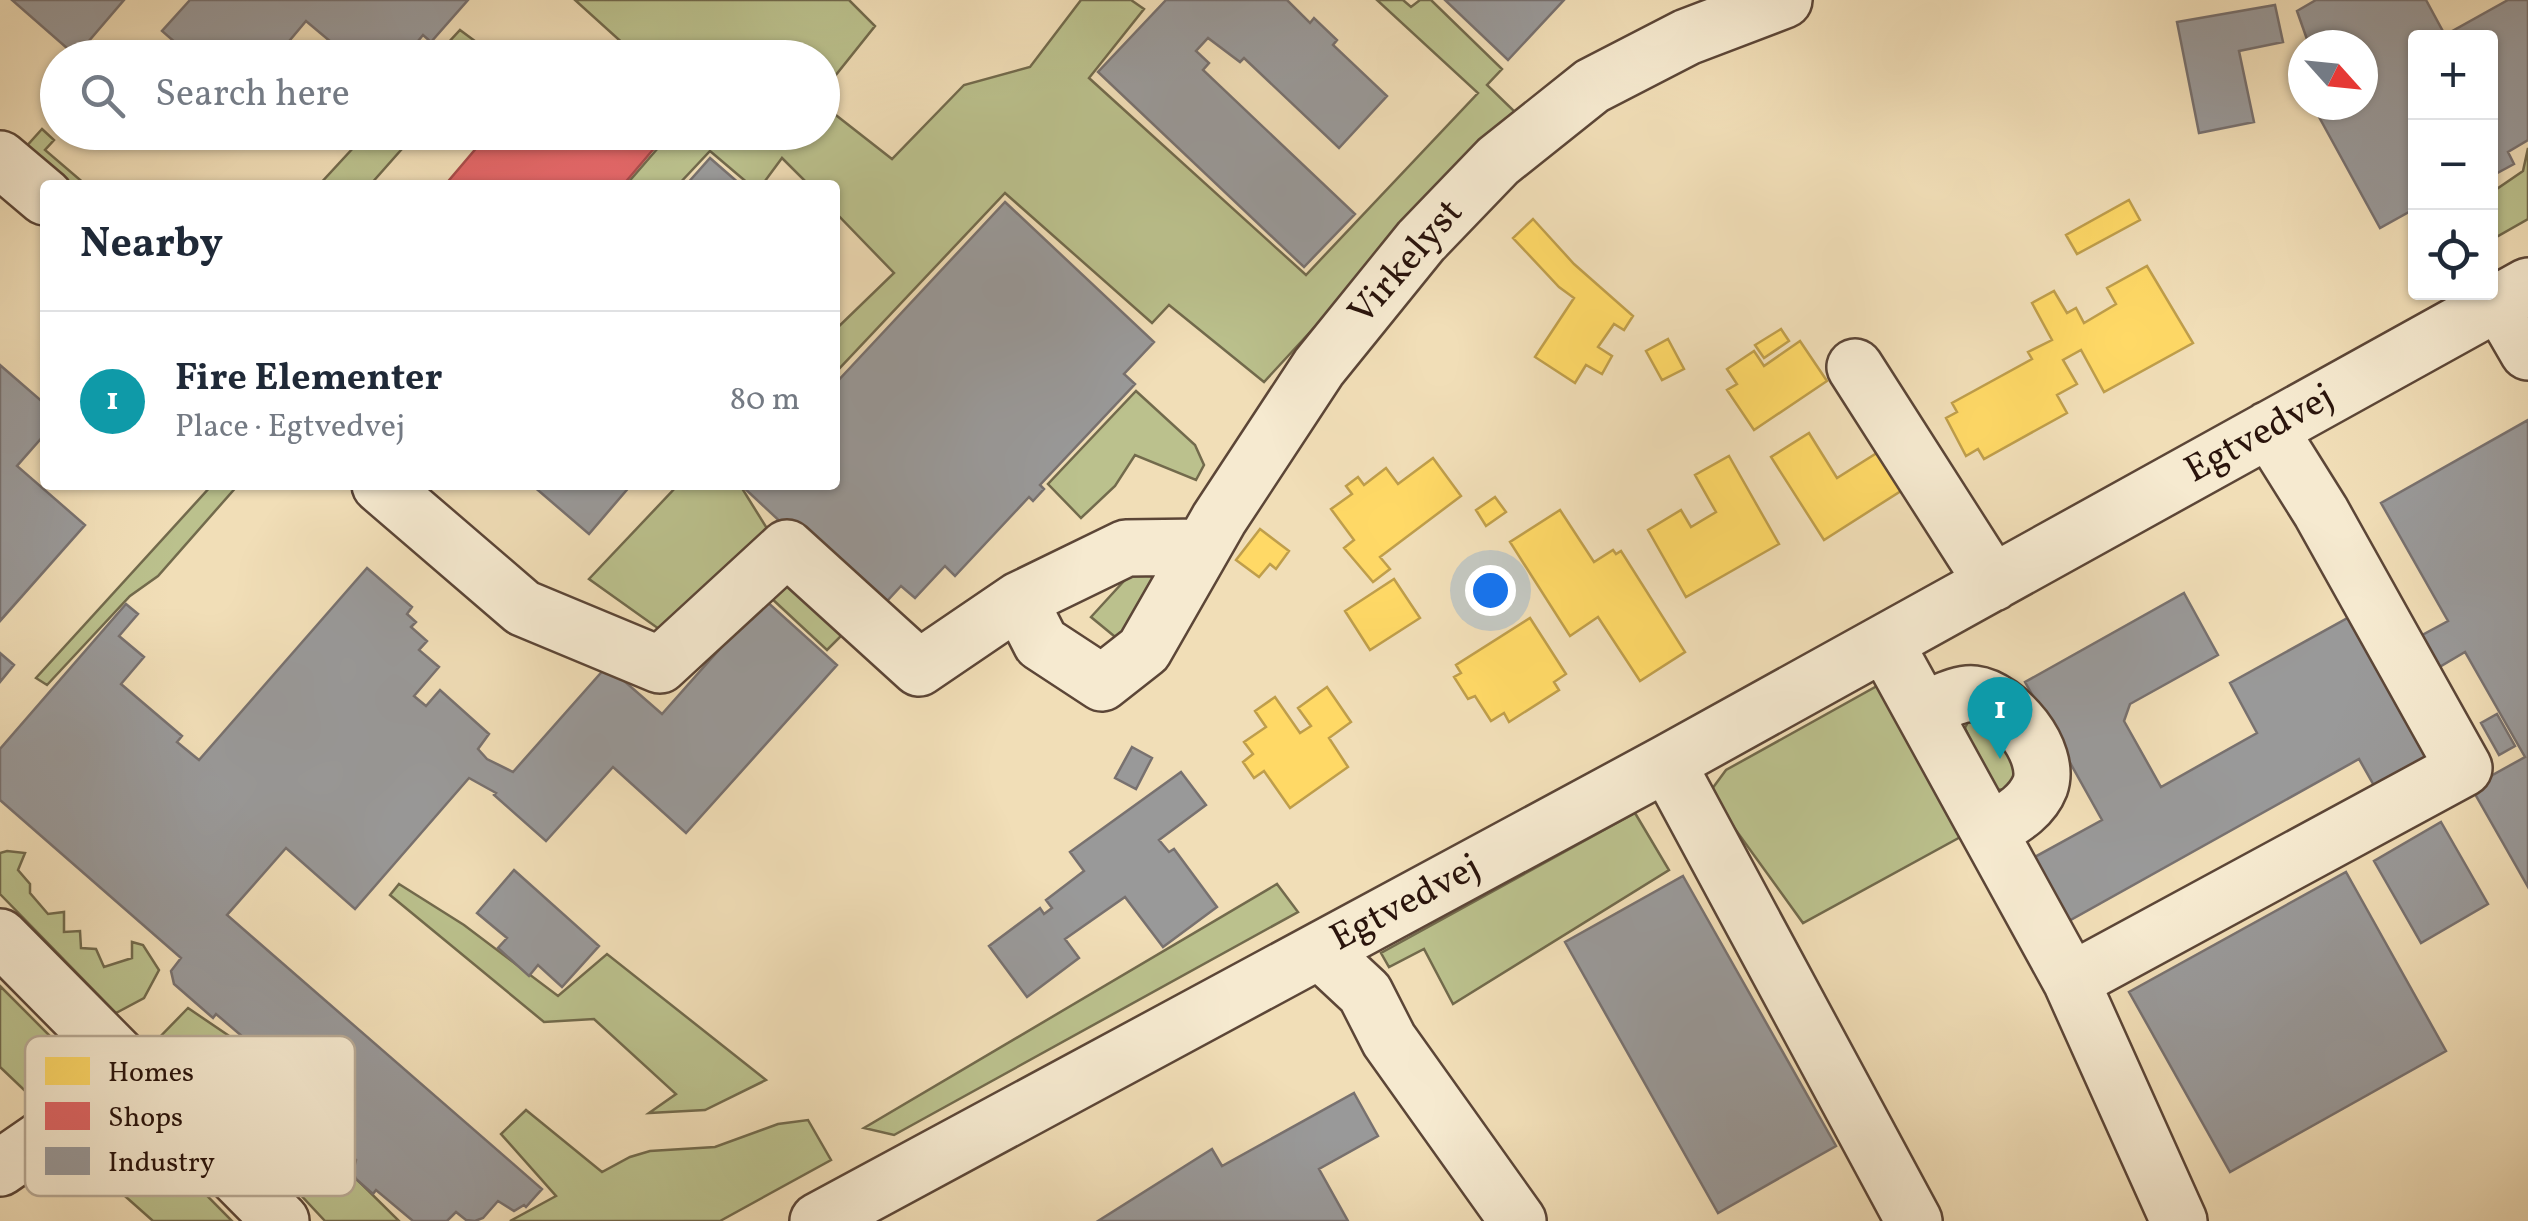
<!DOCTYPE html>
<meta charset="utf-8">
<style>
:root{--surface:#fff;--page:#f2f2f3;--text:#1f2937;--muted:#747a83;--line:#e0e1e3;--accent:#7c3aed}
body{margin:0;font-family:Vollkorn,serif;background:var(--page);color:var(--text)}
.controls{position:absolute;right:30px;top:30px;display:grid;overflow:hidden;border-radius:10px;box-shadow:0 2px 8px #0004}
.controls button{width:90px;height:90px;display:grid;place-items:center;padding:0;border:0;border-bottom:2px solid var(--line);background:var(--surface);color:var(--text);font:50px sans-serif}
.compass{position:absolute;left:2288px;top:30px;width:90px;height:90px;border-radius:50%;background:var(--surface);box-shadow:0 2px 8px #0004;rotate:117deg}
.you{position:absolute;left:1490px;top:590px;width:35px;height:35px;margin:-25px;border:8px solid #fff;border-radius:50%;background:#1a73e8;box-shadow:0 0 0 15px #1a73e833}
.badge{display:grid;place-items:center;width:65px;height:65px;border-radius:50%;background:var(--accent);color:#fff;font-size:32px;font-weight:700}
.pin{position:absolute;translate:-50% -82px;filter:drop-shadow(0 2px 5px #0008)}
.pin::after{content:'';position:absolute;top:52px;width:35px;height:30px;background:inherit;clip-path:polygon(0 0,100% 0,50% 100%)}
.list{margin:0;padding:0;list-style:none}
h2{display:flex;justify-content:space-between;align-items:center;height:130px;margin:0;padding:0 40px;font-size:42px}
h2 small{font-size:32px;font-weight:400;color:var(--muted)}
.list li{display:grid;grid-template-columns:65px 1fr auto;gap:30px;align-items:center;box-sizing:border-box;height:180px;padding:0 40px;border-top:2px solid var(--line)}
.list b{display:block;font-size:38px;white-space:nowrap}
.list p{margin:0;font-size:32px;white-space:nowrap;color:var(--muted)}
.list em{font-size:32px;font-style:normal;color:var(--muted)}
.icon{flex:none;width:55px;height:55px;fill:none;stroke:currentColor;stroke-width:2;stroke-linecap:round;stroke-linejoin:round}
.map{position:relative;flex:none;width:2528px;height:1221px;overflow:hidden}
.search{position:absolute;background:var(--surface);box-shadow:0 2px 8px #0004;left:40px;top:40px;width:800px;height:110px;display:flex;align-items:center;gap:25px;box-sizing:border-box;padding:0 35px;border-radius:55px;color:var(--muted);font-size:38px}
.panel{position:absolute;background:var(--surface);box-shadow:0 2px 8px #0004;left:40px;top:180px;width:800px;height:310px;border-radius:10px}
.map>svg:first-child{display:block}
</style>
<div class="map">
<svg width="2528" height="1221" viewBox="0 0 2528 1221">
<rect width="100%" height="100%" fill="#f1deb7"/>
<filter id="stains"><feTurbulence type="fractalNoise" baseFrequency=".002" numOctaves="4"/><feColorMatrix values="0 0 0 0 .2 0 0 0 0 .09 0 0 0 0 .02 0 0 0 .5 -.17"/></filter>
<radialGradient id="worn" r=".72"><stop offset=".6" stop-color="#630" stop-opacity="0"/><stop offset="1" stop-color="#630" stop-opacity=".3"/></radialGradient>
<path fill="#bbc18d" stroke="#726a4c" stroke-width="2.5" d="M575 0H849L875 26 823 91 822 58 638 57Z
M1081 0H1131L1144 9 1089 78 1306 275 1478 93 1377 0H1403L1411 7 1420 0H1431L1502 69 1487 85 1514 111 1264 382 1169 305 1152 323 1005 193 835 373V330L894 273 835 212V185H809L782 158 762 185H750L710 151 678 185H626L671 133 822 132 823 105 892 159 964 85 1030 67Z
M460 30 483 47 481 57H435Z
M42 129 54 140 45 150 86 185H57L24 149Z
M367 133H416L370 185H319Z
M2528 148V219L2491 240V193L2523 171Z
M1136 391 1195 445 1204 465 1196 480 1135 455 1115 486 1081 518 1048 484Z
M212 485H238L158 576 130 596 47 685 36 678Z
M678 485H740L771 535 659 629 589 579Z
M1163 567 1125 645 1091 617 1135 569Z
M783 577 853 624 827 650 769 596Z
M1886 681 1964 835 1803 923 1709 793 1726 770Z
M1973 712 2024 755 2012 789 1993 790 1965 728Z
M1635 813 1669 870 1453 1004 1424 949 1389 967 1381 953Z
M7 851 25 853 18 870 30 884V893L48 914 64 912V932L80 931 81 948 96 949 104 967 132 958V942L143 945 159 970 144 998 116 1013 0 894V853Z
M399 884 464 925 558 996 607 954 766 1080 705 1110 649 1113 676 1094 594 1019 544 1022 390 895Z
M1277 884 1298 912 894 1135 864 1128Z
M0 986 53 1039 58 1078 43 1108 0 1067Z
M188 1008 241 1044 230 1057 251 1086 235 1102 241 1111 227 1122 154 1043Z
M526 1110 602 1172 630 1157 650 1151 715 1147 778 1124 808 1120 831 1160 720 1221H510L556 1196 501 1134Z
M132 1132 157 1145 232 1221H153L73 1150 96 1136Z
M310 1133 399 1221H325L256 1147 265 1139 292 1153Z"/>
<path fill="#ffd966" stroke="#bf9e4b" stroke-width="2.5" d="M2129 200 2140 220 2077 254 2066 235Z
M1533 219 1574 264 1633 316 1624 330 1614 324 1598 347 1612 356 1602 374 1586 365 1575 383 1535 357 1574 298 1559 287 1513 238Z
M2147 266 2193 343 2104 392 2081 350 2063 360 2077 384 2057 395 2067 413 1984 459 1978 449 1966 456 1946 418 1957 412 1952 403 2032 359 2028 352 2052 340 2032 303 2054 291 2067 313 2076 308 2084 323 2116 304 2107 288Z
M1781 329 1789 341 1764 358 1755 345Z
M1668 339 1684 369 1662 380 1646 351Z
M1800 341 1827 381 1754 430 1727 390 1737 384 1727 369 1754 351 1764 366Z
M1809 433 1837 478 1880 451 1904 489 1824 540 1771 457Z
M1729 456 1779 544 1686 597 1648 530 1681 510 1691 527 1716 512 1695 475Z
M1433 458 1461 496 1380 557 1390 569 1373 582 1344 548 1354 540 1331 509 1352 494 1346 486 1358 477 1364 485 1386 468 1398 484Z
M1495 497 1506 512 1486 526 1476 510Z
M1560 510 1594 562 1613 550 1616 554 1621 551 1685 652 1640 681 1598 617 1570 636 1510 542Z
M1260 529 1289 551 1276 569 1270 564 1259 577 1236 560Z
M1394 579 1420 618 1370 650 1345 611Z
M1530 618 1566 674 1554 682 1559 690 1509 722 1504 713 1491 721 1475 696 1468 699 1454 677 1461 673 1456 665Z
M1327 687 1351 722 1329 738 1348 767 1290 808 1264 771 1254 778 1243 762 1253 754 1244 742 1266 727 1255 711 1275 697 1300 733 1311 726 1298 708Z"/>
<path fill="#e06666" stroke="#a94d4b" stroke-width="2.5" d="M490 132H668L623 185H445Z"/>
<path fill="#999" stroke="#78716f" stroke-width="2.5" d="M12 0H124L76 56Z
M190 0H468L431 42 423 35 404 58H350L306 21 275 58H193L162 31Z
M1166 0H1287L1310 23 1314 18 1337 40 1333 45 1387 96 1339 148 1244 58 1240 62 1208 38 1196 51 1209 63 1203 70 1355 214 1304 267 1098 72Z
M1445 0H1564L1508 60Z
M2316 0H2426L2445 35 2508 0H2528V140L2508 152 2514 164 2490 177V38H2416V208L2380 228 2313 106 2363 105V45H2309L2297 11Z
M2275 5 2283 42 2239 51 2254 122 2199 133 2177 22Z
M710 158 741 185H686Z
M1005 202 1154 342 1124 374 1135 384 1040 485 1044 489 1033 501 1029 497 955 576 945 566 915 598 901 586 877 612 741 485H835V384Z
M0 365 45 404V434L17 466 85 525 0 621Z
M2528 420V887L2471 787 2525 757 2465 652 2431 672 2413 640 2448 621 2381 503Z
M532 485H631L589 534Z
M367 568 412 607 407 614 416 622 411 627 427 641 419 650 439 667 414 696 426 706 440 690 489 734 478 749 487 759 513 772 607 666 662 714 764 599 837 665 686 833 613 767 546 841 494 795 496 793 469 778 355 909 286 848 227 915 542 1189 526 1207 524 1205 514 1211 498 1201 483 1218 475 1221 466 1220 456 1212 447 1221H413L376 1190 373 1194 356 1179 353 1172 356 1160 323 1131 321 1135 303 1120 299 1109 302 1101 271 1073 267 1076 250 1061 247 1055 250 1043 216 1014 213 1018 174 984 171 971 181 958 0 800V749L126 604 138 614 119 636 144 657 121 684 182 736 177 742 199 760Z
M2184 593 2218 655 2130 704 2124 721 2161 787 2257 733 2230 683 2353 615 2433 757 2376 789 2359 759 2058 927 2022 864 2102 820 2025 682Z
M0 653 14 665 0 682Z
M2497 714 2515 746 2499 755 2481 723Z
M1132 747 1152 758 1136 789 1115 778Z
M1181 772 1206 805 1159 840 1169 852 1174 849 1217 907 1163 947 1125 897 1065 939 1079 958 1027 997 989 946 1040 908 1044 914 1052 908 1046 900 1084 871 1070 852Z
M2441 822 2488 904 2421 943 2374 861Z
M514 870 599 946 562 987 538 965 529 976 498 948 507 938 477 913Z
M2346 872 2446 1051 2230 1172 2129 992Z
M1683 876 1836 1146 1718 1213 1565 942Z
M1354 1093 1378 1136 1319 1169 1348 1221H1098L1212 1149 1222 1166Z"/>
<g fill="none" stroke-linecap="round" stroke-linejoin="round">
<defs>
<path id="minor" d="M0 159 45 197
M2499 302 2528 352
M1855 367 1993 583
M380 485 523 608 660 665 787 548 919 668 1019 600 1126 548 1203 547
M1019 600 1041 643 1102 683 1144 650 1219 519 1319 367 1421 241 1498 161 1592 86 1687 37 1784 0
M1885 643 2071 981
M1922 710C1937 705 1959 692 1974 694 2007 698 2052 752 2040 786 2031 809 2008 820 1989 832
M1667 763 1914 1221
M0 937 281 1221
M1320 951 1365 993 1389 1040 1518 1221
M0 1168 136 1074
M818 1221 1667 763 2528 286
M2179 1221 2071 981 2464 768 2321 512 2269 429"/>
</defs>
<use href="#minor" stroke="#5c4637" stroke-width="60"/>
<use href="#minor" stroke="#f6ead0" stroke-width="55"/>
</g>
<g text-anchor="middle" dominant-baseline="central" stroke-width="10" stroke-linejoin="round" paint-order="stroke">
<g font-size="38" fill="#2a140c" stroke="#f6ead0">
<text transform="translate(1407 263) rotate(-49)">Virkelyst</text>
<text transform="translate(2260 435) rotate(-29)">Egtvedvej</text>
<text transform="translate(1406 904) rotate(-28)">Egtvedvej</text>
</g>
</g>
<rect x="25" y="1036" width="330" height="160" rx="15" fill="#f6ead0" stroke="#b9aa95" stroke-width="2.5"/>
<rect x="45" y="1057" width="45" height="28" fill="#ffd966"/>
<rect x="45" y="1102" width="45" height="28" fill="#e06666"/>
<rect x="45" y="1147" width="45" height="28" fill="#999"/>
<g font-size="28" fill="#2a140c">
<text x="108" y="1081">Homes</text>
<text x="108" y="1126">Shops</text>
<text x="108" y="1171">Industry</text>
</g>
<rect width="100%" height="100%" filter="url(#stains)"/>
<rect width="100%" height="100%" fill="url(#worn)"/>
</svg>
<div class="controls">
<button>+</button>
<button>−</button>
<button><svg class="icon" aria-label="locate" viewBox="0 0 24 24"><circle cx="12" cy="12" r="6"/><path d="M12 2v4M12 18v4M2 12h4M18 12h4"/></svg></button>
</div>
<svg class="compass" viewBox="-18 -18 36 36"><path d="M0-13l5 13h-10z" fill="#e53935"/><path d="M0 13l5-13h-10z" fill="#747a83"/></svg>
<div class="you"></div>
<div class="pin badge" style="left:2000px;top:759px;background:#0f9aa8">1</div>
<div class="search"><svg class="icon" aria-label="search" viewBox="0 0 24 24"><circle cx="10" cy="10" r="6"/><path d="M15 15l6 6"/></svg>Search here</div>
<section class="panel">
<h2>Nearby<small></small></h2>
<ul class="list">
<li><span class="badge" style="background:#0f9aa8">1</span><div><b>Fire Elementer</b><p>Place · Egtvedvej</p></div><em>80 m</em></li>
</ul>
</section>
</div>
